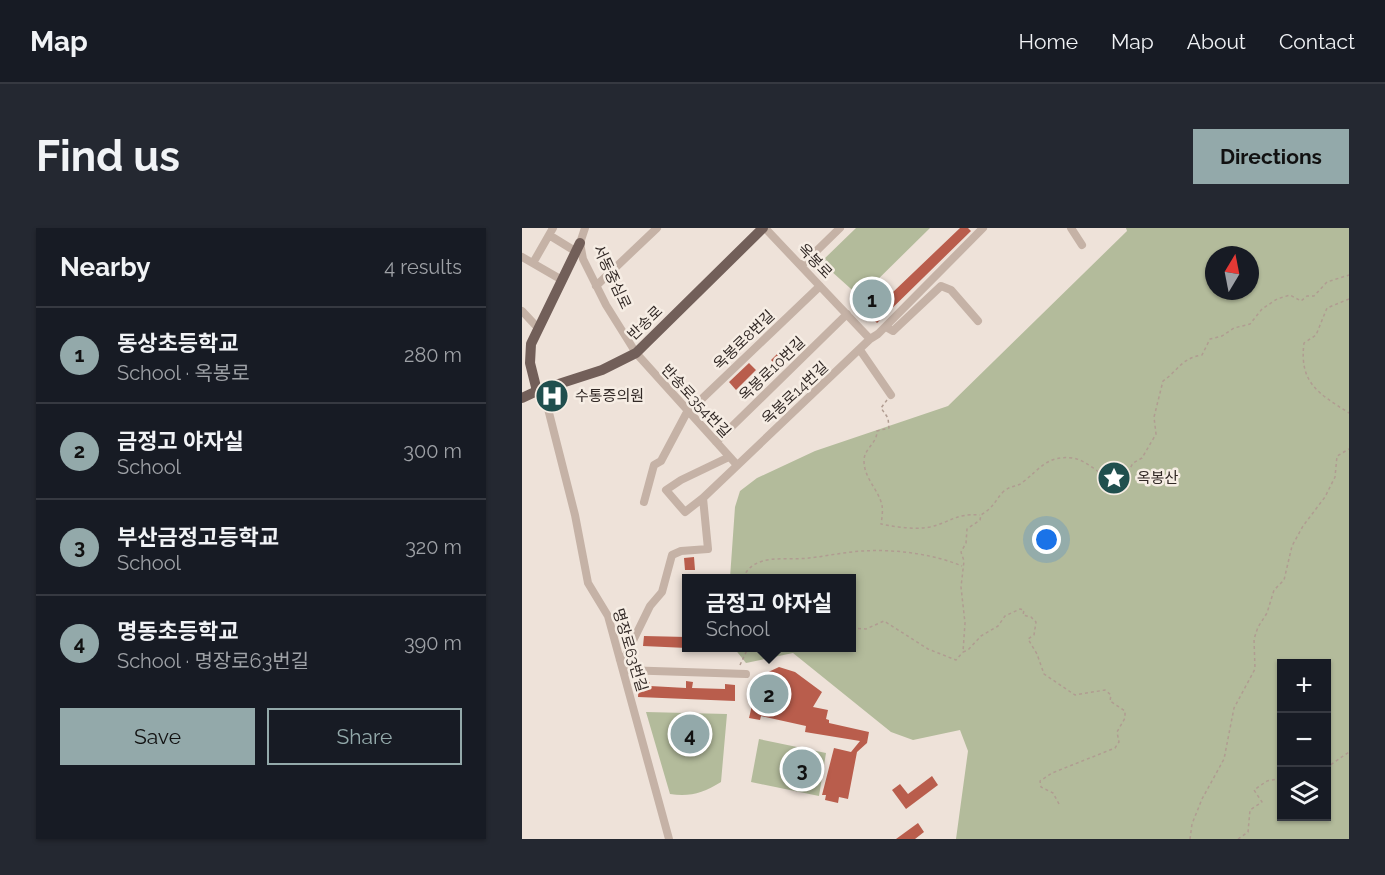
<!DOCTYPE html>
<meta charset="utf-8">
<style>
:root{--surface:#171b24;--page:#242831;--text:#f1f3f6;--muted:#9ea1a6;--line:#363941;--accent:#93a9aa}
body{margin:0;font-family:Raleway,"Noto Sans KR",sans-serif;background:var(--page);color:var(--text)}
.controls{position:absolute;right:18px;bottom:18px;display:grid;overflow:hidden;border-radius:0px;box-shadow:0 2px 4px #0004}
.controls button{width:54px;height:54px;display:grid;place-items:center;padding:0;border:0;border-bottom:2px solid var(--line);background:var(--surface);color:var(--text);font:30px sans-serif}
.compass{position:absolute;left:683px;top:18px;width:54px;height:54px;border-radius:50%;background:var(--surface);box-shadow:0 2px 4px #0004;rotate:10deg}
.you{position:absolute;left:525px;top:312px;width:21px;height:21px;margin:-15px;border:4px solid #fff;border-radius:50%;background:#1a73e8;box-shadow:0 0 0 9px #1a73e833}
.badge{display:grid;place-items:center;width:39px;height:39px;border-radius:50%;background:var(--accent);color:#111;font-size:20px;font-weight:700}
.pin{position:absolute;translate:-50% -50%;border:3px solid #fff;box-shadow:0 2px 6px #0006}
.popup{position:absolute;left:160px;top:346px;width:174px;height:78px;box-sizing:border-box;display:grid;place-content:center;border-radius:0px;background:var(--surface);filter:drop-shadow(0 2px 4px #0005);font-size:20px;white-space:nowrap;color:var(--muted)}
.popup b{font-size:22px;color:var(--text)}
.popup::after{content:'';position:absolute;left:50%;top:100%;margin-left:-12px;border:12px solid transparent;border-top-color:var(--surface)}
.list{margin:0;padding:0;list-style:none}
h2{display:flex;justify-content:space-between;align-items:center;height:78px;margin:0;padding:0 24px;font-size:26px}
h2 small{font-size:20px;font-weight:400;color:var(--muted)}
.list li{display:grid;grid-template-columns:39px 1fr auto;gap:18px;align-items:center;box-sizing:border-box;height:96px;padding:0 24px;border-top:2px solid var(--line)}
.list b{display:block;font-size:22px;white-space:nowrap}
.list p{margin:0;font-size:20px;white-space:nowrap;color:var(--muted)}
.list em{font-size:20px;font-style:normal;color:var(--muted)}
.actions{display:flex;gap:12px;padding:18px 24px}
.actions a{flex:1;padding:14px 0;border:2px solid var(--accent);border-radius:0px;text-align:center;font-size:21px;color:var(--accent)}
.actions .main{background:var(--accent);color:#111}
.icon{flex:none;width:33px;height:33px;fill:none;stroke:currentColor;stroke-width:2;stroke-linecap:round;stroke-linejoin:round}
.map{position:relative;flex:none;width:827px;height:611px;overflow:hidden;border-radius:0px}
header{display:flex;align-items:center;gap:36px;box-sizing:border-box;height:84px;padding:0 30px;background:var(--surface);border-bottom:2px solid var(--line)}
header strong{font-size:28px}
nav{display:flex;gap:33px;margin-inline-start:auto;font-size:21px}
.intro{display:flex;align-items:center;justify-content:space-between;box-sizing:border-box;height:144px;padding:0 36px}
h1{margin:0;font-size:42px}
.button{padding:15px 27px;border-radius:0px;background:var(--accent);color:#111;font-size:21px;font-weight:700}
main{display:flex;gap:36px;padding:0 36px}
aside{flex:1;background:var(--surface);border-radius:0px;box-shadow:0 2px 4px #0004}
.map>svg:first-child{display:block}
</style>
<header>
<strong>Map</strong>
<nav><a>Home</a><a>Map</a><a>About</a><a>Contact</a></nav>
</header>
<div class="intro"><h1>Find us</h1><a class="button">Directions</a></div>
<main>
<aside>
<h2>Nearby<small>4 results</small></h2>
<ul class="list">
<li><span class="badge">1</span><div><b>동상초등학교</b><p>School · 옥봉로</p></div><em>280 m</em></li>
<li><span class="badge">2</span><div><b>금정고 야자실</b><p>School</p></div><em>300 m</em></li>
<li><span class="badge">3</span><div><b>부산금정고등학교</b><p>School</p></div><em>320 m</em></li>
<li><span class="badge">4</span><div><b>명동초등학교</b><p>School · 명장로63번길</p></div><em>390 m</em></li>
</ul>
<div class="actions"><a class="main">Save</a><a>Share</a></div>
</aside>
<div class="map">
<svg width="827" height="611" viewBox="0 0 827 611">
<rect width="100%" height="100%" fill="#eee2d9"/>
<path fill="#b3bb9b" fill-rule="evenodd" d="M334 0H408L338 69 299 34Z
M604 0H827V611H434L446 523 438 502 391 512 369 504 271 425 224 435 212 420H330V350H208L213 279 218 263 235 250 293 223 426 178 605 3ZM692 27H728V63H692ZM760 436H804V588H760Z
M124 484 205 486 199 554C181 565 168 569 148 566Z
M237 511 304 525 297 568 229 554Z"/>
<path fill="#b95d4c" d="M438 0H446L449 3 355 95 347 87Z
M213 115 220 123 215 129 207 120Z
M255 126 264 135 258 141 249 132Z
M227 135 234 142 214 162 207 154Z
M172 329 173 342H163L162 330Z
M122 408 165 409V420L121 418Z
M257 439 273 444 300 464 291 479 306 482 304 491 307 492V495L347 504 345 515 335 524 326 571 317 569 316 575 303 572 304 567H300L312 520 329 524 338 513 283 504 284 498 239 488 238 492 227 490 232 469 243 472 242 477 261 481 264 463 235 458 236 449Z
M164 453 171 454 170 460 203 461V456L213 457V473L116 469 117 454H128V458L164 460Z
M410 548 416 557 384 581 370 562 378 556 386 566Z
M396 595 402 604 393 611H374Z"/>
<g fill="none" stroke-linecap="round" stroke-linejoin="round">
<path stroke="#b09c91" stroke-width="1.5" stroke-dasharray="3 3" stroke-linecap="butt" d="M827 71 805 80 794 107 782 115C777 155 796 165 827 185
M365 172 359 180 366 190 367 200 355 203C355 216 342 220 342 233 342 250 356 261 360 277 361 283 360 290 359 296 375 299 392 302 408 299 429 294 434 285 458 287
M221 350C232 324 264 333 287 330 305 328 323 324 341 323 374 321 411 326 440 338
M330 400 344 401 362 393 406 421 434 432 441 424
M284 420H300
M218 437 226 420
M804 540 827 524
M537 576 531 565 519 559 518 553 530 545 593 520 597 514 595 504 603 490V483L588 473 589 467 583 462 553 467 522 446 515 426 506 411 512 407 514 394 509 389 501 387 502 382 498 381 483 388 476 398 459 408 446 422 441 424 443 395 439 359 442 333 439 324 444 315 445 301 458 292 459 287C472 279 472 274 481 264 488 257 496 259 501 254 518 241 525 227 551 230 568 233 579 251 597 251L606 244 611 235 620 230 634 206 632 189 641 153C657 142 658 131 680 127L688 111 700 108 712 100 728 96 740 81 755 71 768 67 779 73 785 68H792L805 54 827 47
M668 611 670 596 680 571 702 531 712 480 733 441 732 411 736 399 745 385 752 362 762 352 770 318 781 298 803 269 813 249 815 228 827 221
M716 611 726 604 728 582 740 574 732 562 745 553 760 550"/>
<path stroke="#c5b2a6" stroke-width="8" d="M63 0 58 15 61 31 84 77 114 125 215 237
M243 0 348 111
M549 0 560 17
M27 7 53 23
M0 29 40 52
M11 35 31 0
M279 38 318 0
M74 58 135 0
M0 83 16 100
M364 99 371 103 419 58 429 62 456 93
M338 122 369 167
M21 161 53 287 66 355 86 388 147 611
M194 214 325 86
M181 270 163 284 144 262 159 252 207 229
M122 274 132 237 139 233 164 186 298 58
M98 432 103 429 128 378 140 364 150 327 159 323 186 321 181 270 348 111 356 106 461 0
M101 442 224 446"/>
<path stroke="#725f59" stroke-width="10" d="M15 163 8 135 9 116 58 15
M0 170 15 163 80 142 114 125 241 0"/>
</g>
<defs>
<symbol id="hospital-disc" viewBox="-11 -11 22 22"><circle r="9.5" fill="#204f4e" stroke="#f6ede4"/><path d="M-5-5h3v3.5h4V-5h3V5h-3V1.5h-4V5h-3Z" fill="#fff"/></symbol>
<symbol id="sight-disc" viewBox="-11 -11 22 22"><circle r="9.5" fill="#204f4e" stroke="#f6ede4"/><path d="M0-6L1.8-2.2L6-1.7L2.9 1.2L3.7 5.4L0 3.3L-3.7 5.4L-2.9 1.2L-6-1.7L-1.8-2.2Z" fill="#fff"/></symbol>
</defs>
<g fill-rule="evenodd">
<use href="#hospital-disc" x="11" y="149" width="38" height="38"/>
<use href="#sight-disc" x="573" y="231" width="38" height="38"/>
</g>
<g text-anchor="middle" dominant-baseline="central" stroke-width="5" stroke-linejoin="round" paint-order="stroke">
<g font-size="15" fill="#322926" stroke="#f6ede4">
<text transform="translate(293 33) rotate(46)">옥봉로</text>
<text transform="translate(90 49) rotate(65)">서동중심로</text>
<text transform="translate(123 95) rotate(-44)">반송로</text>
<text transform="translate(222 112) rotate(-44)">옥봉로8번길</text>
<text transform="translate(250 141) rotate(-44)">옥봉로10번길</text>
<text transform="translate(273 165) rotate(-43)">옥봉로14번길</text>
<text transform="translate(174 173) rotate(47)">반송로354번길</text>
<text transform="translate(108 422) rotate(73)">명장로63번길</text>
</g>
<g font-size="15" fill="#322926" stroke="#f6ede4" text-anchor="start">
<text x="53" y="168">수통증의원</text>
<text x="615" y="250">옥봉산</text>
</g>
</g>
</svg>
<div class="controls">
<button>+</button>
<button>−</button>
<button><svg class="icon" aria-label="layers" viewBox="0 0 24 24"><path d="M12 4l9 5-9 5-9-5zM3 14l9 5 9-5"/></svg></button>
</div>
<svg class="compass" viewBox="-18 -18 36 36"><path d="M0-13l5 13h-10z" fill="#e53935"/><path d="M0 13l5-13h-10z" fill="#9ea1a6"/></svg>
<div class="you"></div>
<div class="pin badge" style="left:350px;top:71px">1</div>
<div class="pin badge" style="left:247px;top:466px">2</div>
<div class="popup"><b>금정고 야자실</b>School</div>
<div class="pin badge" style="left:280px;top:541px">3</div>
<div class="pin badge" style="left:168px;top:506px">4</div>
</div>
</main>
